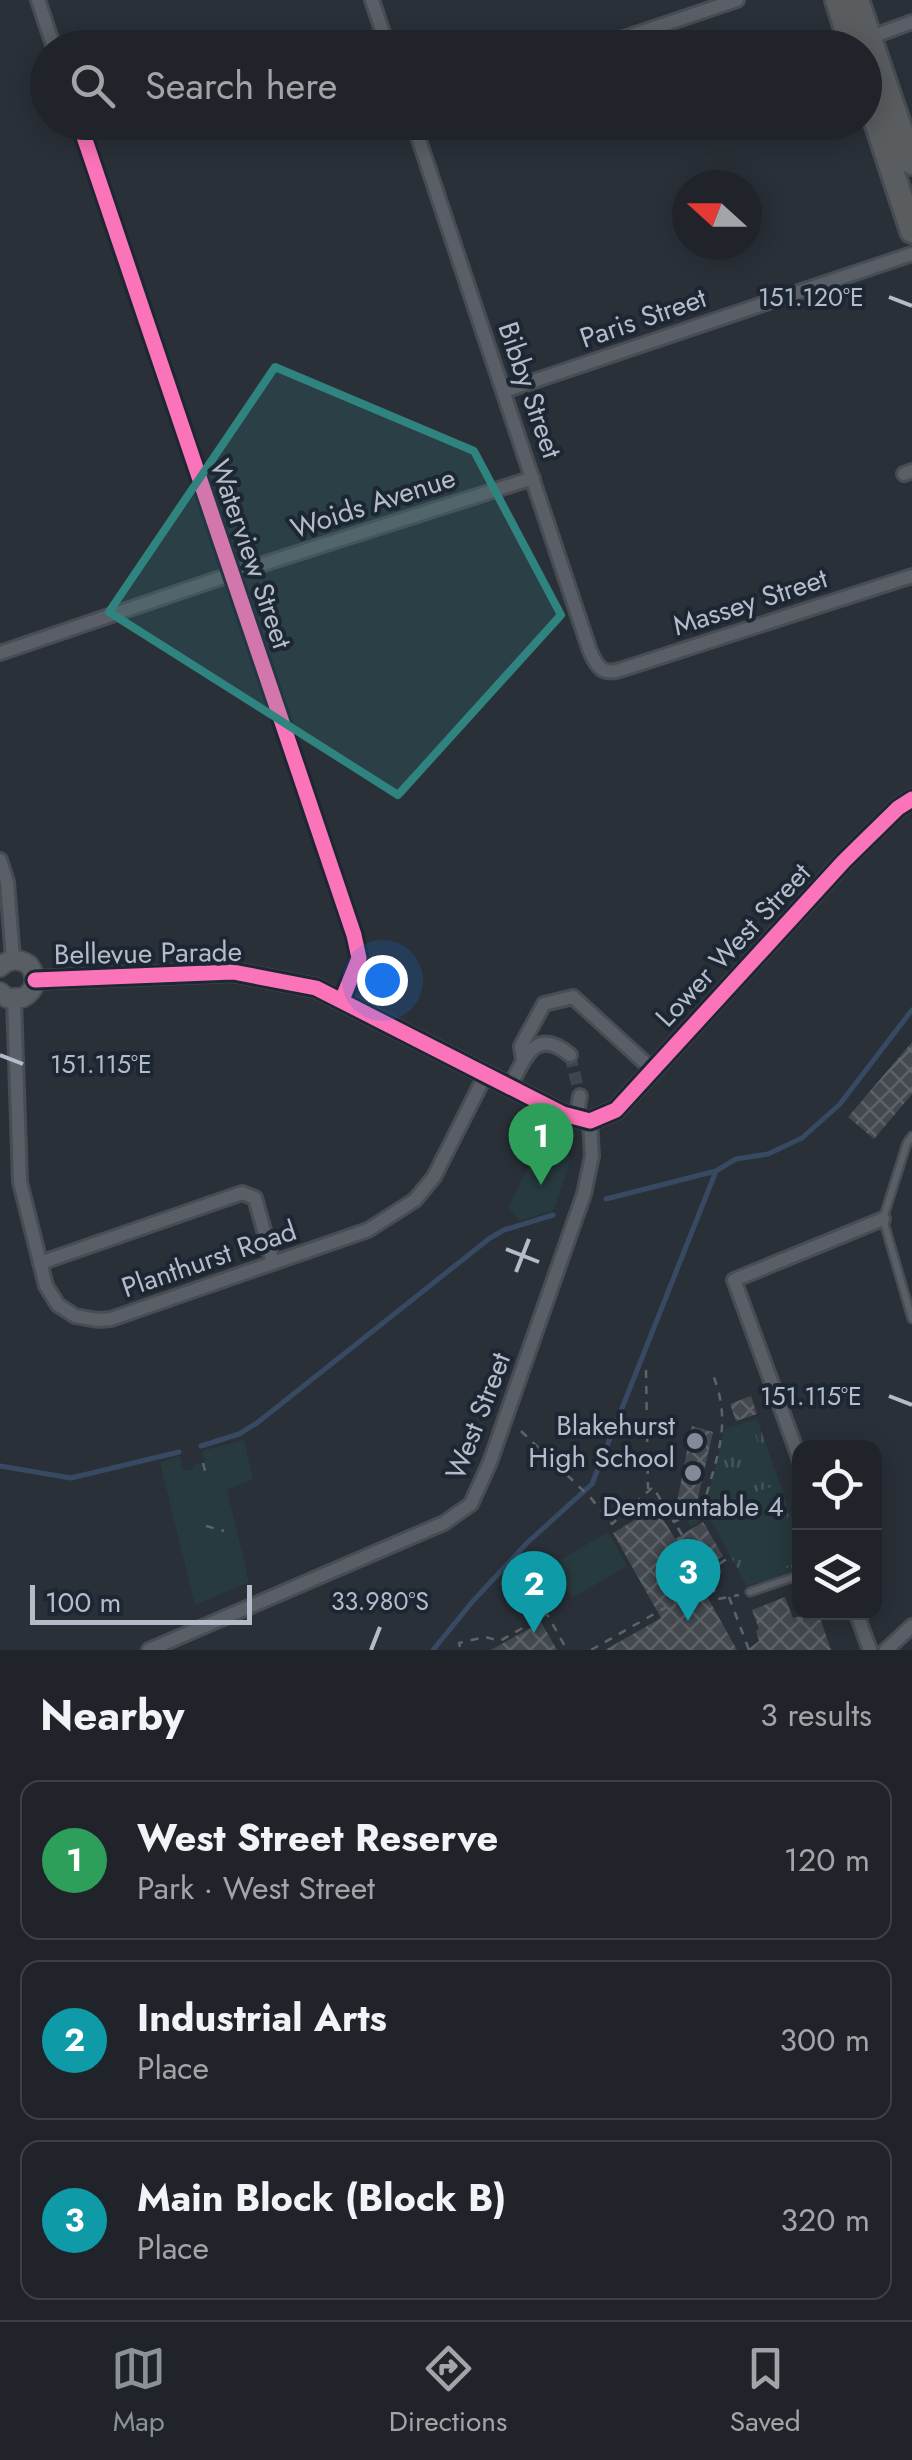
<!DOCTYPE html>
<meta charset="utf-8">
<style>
:root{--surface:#20242a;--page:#2d3036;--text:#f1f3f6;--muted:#a2a4a8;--line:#3d4147;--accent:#8c9099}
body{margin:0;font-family:Jost,sans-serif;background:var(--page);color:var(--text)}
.controls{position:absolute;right:30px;bottom:30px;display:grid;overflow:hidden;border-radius:20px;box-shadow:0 5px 25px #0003}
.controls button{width:90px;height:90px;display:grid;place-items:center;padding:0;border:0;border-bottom:2px solid var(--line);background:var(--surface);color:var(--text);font:50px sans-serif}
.compass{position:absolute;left:672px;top:170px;width:90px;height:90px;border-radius:50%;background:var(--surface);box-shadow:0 5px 25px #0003;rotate:291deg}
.scale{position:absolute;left:30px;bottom:25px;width:222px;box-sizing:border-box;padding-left:10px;border:5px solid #b4bcc9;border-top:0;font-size:28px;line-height:35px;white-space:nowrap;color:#b4bcc9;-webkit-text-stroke:8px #1d2633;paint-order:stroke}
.you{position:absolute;left:382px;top:980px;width:35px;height:35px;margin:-25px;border:8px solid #fff;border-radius:50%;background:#1a73e8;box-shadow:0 0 0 15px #1a73e833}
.badge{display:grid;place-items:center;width:65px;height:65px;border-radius:50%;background:var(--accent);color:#fff;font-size:32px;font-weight:700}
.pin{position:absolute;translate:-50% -82px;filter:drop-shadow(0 2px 5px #0008)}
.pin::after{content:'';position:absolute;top:52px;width:35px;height:30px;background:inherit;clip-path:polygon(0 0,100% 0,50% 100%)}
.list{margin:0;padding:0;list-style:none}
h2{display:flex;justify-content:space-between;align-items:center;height:130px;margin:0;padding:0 40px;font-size:42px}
h2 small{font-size:32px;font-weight:400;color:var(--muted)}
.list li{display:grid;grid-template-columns:65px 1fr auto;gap:30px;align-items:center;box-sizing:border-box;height:160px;margin:0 20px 20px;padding:0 20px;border:2px solid var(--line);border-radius:20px}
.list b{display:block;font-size:38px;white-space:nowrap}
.list p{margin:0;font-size:32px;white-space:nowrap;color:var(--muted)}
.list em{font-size:32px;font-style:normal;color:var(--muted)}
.icon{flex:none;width:55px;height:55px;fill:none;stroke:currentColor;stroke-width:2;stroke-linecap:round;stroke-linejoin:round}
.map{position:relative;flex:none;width:912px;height:1650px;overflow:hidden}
.search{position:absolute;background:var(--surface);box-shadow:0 5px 25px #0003;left:30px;right:30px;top:30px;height:110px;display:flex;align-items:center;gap:25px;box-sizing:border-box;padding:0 35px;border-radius:55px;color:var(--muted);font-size:38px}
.sheet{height:670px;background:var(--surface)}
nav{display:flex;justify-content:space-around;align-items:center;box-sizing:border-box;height:140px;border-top:2px solid var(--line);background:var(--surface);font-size:28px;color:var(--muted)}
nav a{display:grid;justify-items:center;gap:5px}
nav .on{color:var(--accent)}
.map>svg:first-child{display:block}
</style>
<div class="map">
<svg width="912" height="1650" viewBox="0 0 912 1650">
<defs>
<pattern id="grass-tufts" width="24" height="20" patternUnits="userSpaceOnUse" patternTransform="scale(2.5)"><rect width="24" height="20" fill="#273a3e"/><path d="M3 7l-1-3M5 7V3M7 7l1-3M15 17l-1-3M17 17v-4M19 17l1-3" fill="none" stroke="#445559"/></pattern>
<pattern id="building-cross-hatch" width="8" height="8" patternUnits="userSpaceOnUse" patternTransform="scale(2.5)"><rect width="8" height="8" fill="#444950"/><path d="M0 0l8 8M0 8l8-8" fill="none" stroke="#5d6168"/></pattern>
</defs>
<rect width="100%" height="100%" fill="#2a3038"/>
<path fill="url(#grass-tufts)" d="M757 1419 799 1539V1570L747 1586 708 1515 691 1527 687 1520 705 1508 725 1429Z"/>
<path fill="#273a3e" d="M545 1135 566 1146 570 1162 554 1210 520 1221 508 1207Z
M754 1432 768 1469 750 1476 737 1439Z
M244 1440 253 1479 227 1490 249 1582 195 1605 160 1462 180 1456 183 1471 193 1469V1466L205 1462 202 1451Z
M777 1485 799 1553V1562L752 1578 726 1502Z
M608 1532 627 1566 572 1598 553 1564Z"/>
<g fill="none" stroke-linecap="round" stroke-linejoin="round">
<path stroke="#384963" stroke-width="5" d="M606 1199 716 1171 736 1159 768 1154 802 1138 840 1104 912 1010
M201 1446 239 1434 257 1423 490 1238 504 1230 553 1215
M0 1466 71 1478 179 1452
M433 1650 473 1601 527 1543 592 1484 716 1171"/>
</g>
<path fill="url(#building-cross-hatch)" d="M912 1042V1094L874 1139 848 1117Z
M751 1396 757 1414 736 1421 730 1404Z
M692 1426 713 1432 695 1511 676 1507Z
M656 1507 675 1539 703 1522 723 1556 695 1575 737 1650H605L661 1618 613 1533Z
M785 1597 793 1618 818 1612 831 1650H747L759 1641 756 1631 759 1629 752 1610Z
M541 1622 557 1650H491Z"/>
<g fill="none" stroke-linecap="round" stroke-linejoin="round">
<path stroke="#3f454e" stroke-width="12" stroke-dasharray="12 6" stroke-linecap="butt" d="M570 1055 580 1096"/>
<defs>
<path id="lane" d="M912 1136 907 1143 883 1219 912 1319
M750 1592 800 1575"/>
<path id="street" d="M38 0 54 48
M372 0 388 48
M869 38 912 22
M594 48 737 0
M79 122 354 935 359 958 342 1000
M413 122 590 651C597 667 602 675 620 670L912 576
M504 391 912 254
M904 474 912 471
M0 653 232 574 533 478
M0 860 7 882 13 959
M14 999 20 1182 46 1286 58 1305 75 1316 98 1320 111 1319 368 1230 415 1200 434 1177 486 1074
M523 1061 521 1046 544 1004 573 997 653 1070
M510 1086C525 1058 535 1026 570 1055
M576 1119 580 1096
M40 1263 242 1193 255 1198 273 1263
M800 1460 734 1280 883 1219
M856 1612 870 1650
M149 1650 444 1523 471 1504 490 1462 584 1194 592 1156 590 1121
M886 1650 912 1626"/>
<path id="secondary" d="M0 967C9 958 19 958 29 965 38 978 36 991 22 998H7L0 992
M35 980 233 972 316 988 563 1114 590 1121 616 1110 844 861 898 808 912 799"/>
<path id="highway" d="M837 0 852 48
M857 0 912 163
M864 86 912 231"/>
</defs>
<use href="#lane" stroke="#484c53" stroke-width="11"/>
<use href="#street" stroke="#484c53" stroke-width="18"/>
<use href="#secondary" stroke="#484c53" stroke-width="22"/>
<use href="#highway" stroke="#474c53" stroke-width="28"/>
<path stroke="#5d636a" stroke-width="2.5" stroke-dasharray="8 8" stroke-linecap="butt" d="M646 1370 648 1489
M521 1431 590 1497 612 1524 653 1487 674 1522 703 1507C716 1458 733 1425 713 1375
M203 1463 207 1478
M206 1526 224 1531
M706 1573 728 1558
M711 1585 718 1599 739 1595
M729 1597 749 1650
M460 1647 459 1643 485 1637 500 1641 547 1614 567 1650
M591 1650 710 1582 675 1523"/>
<use href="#lane" stroke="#5a5e66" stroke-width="6"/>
<use href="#street" stroke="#5a5e66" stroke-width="12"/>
<use href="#secondary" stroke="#595d64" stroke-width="18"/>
<use href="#highway" stroke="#5a5d60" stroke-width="22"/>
<defs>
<path id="cycleway" d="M79 122 354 935 359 958 342 1000
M35 980 233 972 316 988 563 1114 590 1121 616 1110 844 861 898 808 912 799"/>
</defs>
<use href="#cycleway" stroke="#1d2633" stroke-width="21"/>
<use href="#cycleway" stroke="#fb73b8" stroke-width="15"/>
</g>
<path fill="#308480" fill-opacity="0.2" stroke="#308480" stroke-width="8" stroke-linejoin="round" d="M275 367 474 451 561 615 398 795 109 612Z"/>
<path fill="none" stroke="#b4bcc9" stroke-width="4" d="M889 297 912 306M0 1055 23 1064M506 1249 539 1262M516 1272 529 1239M889 1396 912 1405M371 1650 380 1627"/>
<g fill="#848b96" stroke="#1d2633" stroke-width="4">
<circle cx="695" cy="1441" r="10"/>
<circle cx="693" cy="1473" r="10"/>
</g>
<g text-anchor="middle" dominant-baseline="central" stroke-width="8" stroke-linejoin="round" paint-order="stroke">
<g font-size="28" fill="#b4bcc9" stroke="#1d2633">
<text transform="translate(643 318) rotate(-19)">Paris Street</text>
<text transform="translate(530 390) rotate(71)">Bibby Street</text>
<text transform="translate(373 503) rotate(-18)">Woids Avenue</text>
<text transform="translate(251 554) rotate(71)">Waterview Street</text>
<text transform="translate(750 602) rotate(-18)">Massey Street</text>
<text transform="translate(733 945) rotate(-47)">Lower West Street</text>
<text transform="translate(148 953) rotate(-1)">Bellevue Parade</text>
<text transform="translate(209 1259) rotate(-19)">Planthurst Road</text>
<text transform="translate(478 1416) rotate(-69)">West Street</text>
</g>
<g font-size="28" fill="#b4bcc9" stroke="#1d2633" text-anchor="end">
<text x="675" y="1425">Blakehurst<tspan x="675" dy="32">High School</tspan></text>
<text x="693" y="1506" text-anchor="middle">Demountable 4</text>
</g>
</g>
<g font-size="25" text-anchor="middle" fill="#b4bcc9" stroke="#1d2633" stroke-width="8" stroke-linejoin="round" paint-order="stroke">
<text x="811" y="306">151.120°E</text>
<text x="101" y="1073">151.115°E</text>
<text x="811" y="1405">151.115°E</text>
<text x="380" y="1610">33.980°S</text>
</g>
</svg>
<div class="controls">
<button><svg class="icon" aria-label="locate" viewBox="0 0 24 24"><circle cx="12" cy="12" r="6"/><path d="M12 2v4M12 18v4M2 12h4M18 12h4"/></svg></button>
<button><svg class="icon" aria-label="layers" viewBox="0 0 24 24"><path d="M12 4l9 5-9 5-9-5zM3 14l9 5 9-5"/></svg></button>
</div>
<svg class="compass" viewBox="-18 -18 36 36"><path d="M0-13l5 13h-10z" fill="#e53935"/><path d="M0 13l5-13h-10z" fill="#a2a4a8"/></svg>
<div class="scale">100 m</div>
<div class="you"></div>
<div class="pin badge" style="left:541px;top:1185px;background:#2e9e5b">1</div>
<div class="pin badge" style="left:534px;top:1633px;background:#0f9aa8">2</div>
<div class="pin badge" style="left:688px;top:1621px;background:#0f9aa8">3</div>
<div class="search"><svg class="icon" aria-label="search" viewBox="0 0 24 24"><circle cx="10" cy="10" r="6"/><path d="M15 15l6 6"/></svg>Search here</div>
</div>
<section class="sheet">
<h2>Nearby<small>3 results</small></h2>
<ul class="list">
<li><span class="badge" style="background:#2e9e5b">1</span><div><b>West Street Reserve</b><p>Park · West Street</p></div><em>120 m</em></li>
<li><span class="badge" style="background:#0f9aa8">2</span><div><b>Industrial Arts</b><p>Place</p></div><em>300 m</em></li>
<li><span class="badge" style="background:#0f9aa8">3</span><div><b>Main Block (Block B)</b><p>Place</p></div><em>320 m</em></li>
</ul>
</section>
<nav>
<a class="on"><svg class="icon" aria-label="map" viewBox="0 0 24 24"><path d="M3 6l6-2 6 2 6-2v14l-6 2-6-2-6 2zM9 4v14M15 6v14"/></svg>Map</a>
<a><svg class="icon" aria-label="directions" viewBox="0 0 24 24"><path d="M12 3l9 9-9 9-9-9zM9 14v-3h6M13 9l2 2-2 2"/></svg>Directions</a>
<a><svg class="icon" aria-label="saved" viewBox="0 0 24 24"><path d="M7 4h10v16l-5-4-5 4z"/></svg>Saved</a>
</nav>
